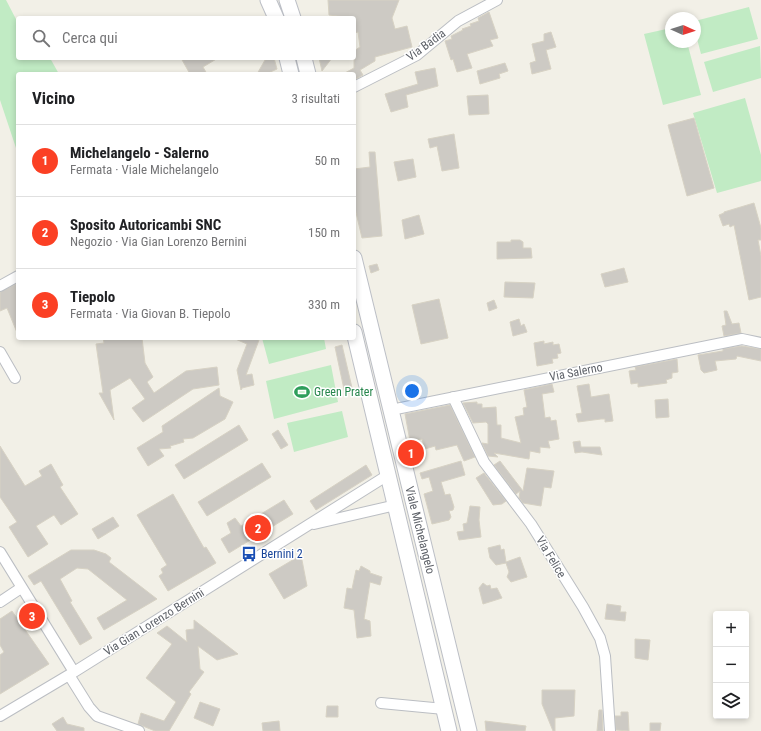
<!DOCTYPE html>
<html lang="it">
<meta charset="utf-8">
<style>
:root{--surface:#fff;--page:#f6f6f6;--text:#202124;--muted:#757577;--line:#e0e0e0;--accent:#fb4024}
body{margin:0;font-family:"Roboto Condensed",sans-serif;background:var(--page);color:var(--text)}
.controls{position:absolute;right:12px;bottom:12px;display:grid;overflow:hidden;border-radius:4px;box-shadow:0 2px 6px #0003}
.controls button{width:36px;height:36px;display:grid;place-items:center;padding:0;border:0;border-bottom:1px solid var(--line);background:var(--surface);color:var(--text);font:20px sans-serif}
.compass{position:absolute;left:665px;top:12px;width:36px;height:36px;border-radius:50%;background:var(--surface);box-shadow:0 2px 6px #0003;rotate:93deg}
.you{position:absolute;left:412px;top:391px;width:14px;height:14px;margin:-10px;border:3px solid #fff;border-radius:50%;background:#1a73e8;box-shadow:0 0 0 6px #1a73e833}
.badge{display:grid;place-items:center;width:26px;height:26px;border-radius:50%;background:var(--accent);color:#fff;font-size:13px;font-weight:700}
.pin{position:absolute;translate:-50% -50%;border:2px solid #fff;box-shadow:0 1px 4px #0006}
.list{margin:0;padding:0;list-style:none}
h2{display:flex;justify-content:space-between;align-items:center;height:52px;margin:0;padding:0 16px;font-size:17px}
h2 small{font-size:13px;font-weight:400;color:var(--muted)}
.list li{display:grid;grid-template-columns:26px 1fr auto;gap:12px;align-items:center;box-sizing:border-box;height:72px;padding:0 16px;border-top:1px solid var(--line)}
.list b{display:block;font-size:15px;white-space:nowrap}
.list p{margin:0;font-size:13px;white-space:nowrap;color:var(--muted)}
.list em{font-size:13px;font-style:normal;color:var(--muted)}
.icon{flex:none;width:22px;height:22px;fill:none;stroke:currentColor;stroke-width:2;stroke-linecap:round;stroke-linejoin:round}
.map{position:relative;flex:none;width:761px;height:731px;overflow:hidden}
.search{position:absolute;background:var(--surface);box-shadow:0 2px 6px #0003;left:16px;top:16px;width:340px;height:44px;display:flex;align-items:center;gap:10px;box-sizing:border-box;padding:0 14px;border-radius:4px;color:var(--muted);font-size:15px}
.panel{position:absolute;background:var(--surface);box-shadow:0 2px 6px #0003;left:16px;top:72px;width:340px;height:268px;border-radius:4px}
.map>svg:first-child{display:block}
</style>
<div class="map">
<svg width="761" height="731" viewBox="0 0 761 731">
<rect width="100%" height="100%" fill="#f2f0e7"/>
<path fill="#c1ebc4" d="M0 0H6L18 23V58H50L59 74H18V154L0 100Z
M749 7 758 39 701 54 695 31V21Z
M671 28V42H687L701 95 663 105 644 34Z
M760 46 761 78 713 92 704 62Z
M745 98 761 155V181L717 193 693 113Z
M262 338H324L326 349 269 364Z
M331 365 338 402 274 419 266 381Z
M342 411 348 437 294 452 287 423Z"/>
<path fill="#cdcac4" stroke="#d7d2c4" d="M328 0H399L392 18 395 29 407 26 412 47 375 57V61L360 70 363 75 354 80V74H343L354 68V51L360 47 358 32 354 33V18L329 15Z
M489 12 498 38 490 40 493 46 467 54 472 68 457 72 453 59 451 60 445 41 452 39 451 36 463 30 462 29 471 26 470 24 479 21 478 18Z
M551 32 556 47 546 50 551 69 532 74 530 63 536 61 532 44 544 41V34Z
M181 58H218L203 67 207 74H190Z
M270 58H274L277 69 266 74H257L265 60Z
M319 58H332L322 71Z
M505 63 508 71 499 74 500 78 480 84 477 71Z
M435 68 438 86 406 95 408 107 391 112 385 94 418 84 415 72Z
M488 95 489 114 469 115 467 96Z
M694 118 714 188 687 196 668 125Z
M454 134 459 168 442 171 437 146 430 148 428 139Z
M369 152H375L382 236 362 238 354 204V169L370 167Z
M413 159 416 177 398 181 394 162Z
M754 203 761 228V240H758L761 256V297L749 300 734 225 730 227 729 224 723 226 719 215 724 213V212Z
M419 215 424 234 405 239 402 220Z
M511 240H520L523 242V248H531L532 258 497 259V242H511Z
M377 264 379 270 371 273 369 266Z
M624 268 628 282 605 287 601 274Z
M505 282 535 283 533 298 504 297Z
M18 283V335L7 308 0 311V292Z
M439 299 448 338 421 344 412 305Z
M494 300 497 308 489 311 487 303Z
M724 311H727L732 324 739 323 741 333 724 336 722 326 726 325Z
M519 319 521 326 524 324 527 332 513 336 510 322Z
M103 338H142L145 363 153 377 147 382 154 393 186 371 217 367 219 385 193 389 143 422 132 408 145 399 130 378 110 390 114 420 99 393H103L96 344 104 343Z
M233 338H253L259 340 246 375 252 374 254 385 242 388 241 390 237 370 247 344Z
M544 341V344L553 342V345L559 344 561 353 557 354 558 358 552 359 553 363 537 366 534 343Z
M342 345 353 392 345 394 335 347Z
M742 346 761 349V361L737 356 736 359 715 361 717 370 704 373 701 370 698 355 723 351V349Z
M677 359 678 372 672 373V378L666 380 667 383 638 387V383L631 384 629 371 636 370 635 367Z
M552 384 554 392 542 394 545 418 550 417 551 421 556 420 559 439 548 441 550 448 540 447V453L530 451 529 459 494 453 498 457 488 456 482 443 488 444V424L486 422 473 423 463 403 477 402V404H482V408L496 407 497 425H501V438L521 443 515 417 524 415 523 408 527 407 524 390Z
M589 384 591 397 609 394 613 421 605 422V419H601L578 422 576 414 582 413 577 386Z
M219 388 220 396 233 402 225 419 193 438 183 439 184 442 170 446 171 448 159 449 164 456 148 466 137 448 163 432 162 426Z
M668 399 669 417 656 418 655 400Z
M450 405 475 457 464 461 457 445 436 450 435 446 425 449 422 439 410 441 405 414Z
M239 425 248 440 184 479 175 465Z
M278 430 288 445 281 449 272 434Z
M580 441 581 447H600L602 455 582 452 575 453 573 442Z
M0 446 25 486 42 476 39 471 51 464 63 485 60 487 78 514 61 525 54 515 36 526 48 544 28 557 9 527 17 522 0 497Z
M461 461 465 475 441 482 445 495 450 494 454 507 453 510 449 511 451 517 449 520 432 524 424 494 433 491 429 477 422 479 420 473Z
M500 461 523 491 527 468 554 471 551 488 544 487 541 506 523 503 519 498 520 491 516 494 494 465Z
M262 463 271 477 207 516 198 502Z
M366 465 372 475 316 510 310 501Z
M484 473 506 501 502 504 493 505 476 478Z
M173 494 204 548 206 547 216 563 168 591 159 576 163 573 161 569 167 565 137 515Z
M284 500 293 514 229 553 221 539 231 533 227 523 235 518 241 526Z
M470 506 480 507 479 520 481 537 459 540 457 532 464 531 463 524 467 523Z
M113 517 119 526 98 539 92 529Z
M500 545 501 550 504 549 506 562 520 557 527 577 511 582 507 577 509 572 506 563 496 565 490 558 488 548Z
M71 550H94L106 554 111 558 109 562 157 599 104 630 97 618 127 600 88 569 77 568 60 579 72 601 70 602 92 638 80 645 41 581 34 585 28 576Z
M301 555 307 586 284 599 269 574Z
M361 566 370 571V573L382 577 380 585 370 582 364 619 370 621 371 636 357 638 354 610 344 608 347 588 352 589 356 570 359 571Z
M483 583 487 586 490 585 491 589 497 588 502 598 483 604 479 588Z
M607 604 621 606 620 612H626L625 621 605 619Z
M12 611 49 664 0 694V655L4 652 0 645V619Z
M194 620 238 654 217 660 198 646 200 669 204 672 189 692 191 694 169 731H155L138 724 141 713 164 721 176 702 146 678 172 644 157 633 167 626 187 642 186 630 194 629Z
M635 639 650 640 648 660 635 658Z
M542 690H575L574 716 555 718V731H553L542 704Z
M200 702 220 709 213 726 194 718Z
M327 706H338V717H326Z
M599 710H602L603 731H597Z
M621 712H628L629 731 616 730 615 716H621Z
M63 717 67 724 84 728V731H57L52 724Z
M279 721 280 731H263L262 723Z
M485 721 526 726 525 731H486Z
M650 723H661L660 731H650Z"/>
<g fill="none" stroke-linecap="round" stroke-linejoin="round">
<defs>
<path id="street" d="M354 87 417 55 458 21 497 0
M0 286 18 276
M0 352 15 378
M453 397 484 462 531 524 583 607 600 638 605 656 610 731
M391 410 742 339 761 343
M314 524 396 505
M0 552 74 672
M0 602 21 588
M69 675 89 707 97 716 139 731
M381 703 444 709
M0 716 74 672 388 475"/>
<path id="secondary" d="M268 0 276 18
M287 0 293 18
M287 58 291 74
M304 58 308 74
M354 258 469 731
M354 332 449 731"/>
</defs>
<use href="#street" stroke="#bbbec3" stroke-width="12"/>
<use href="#secondary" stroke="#bcbfc6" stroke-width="17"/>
<use href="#street" stroke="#fff" stroke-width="10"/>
<use href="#secondary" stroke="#fff" stroke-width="15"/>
</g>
<defs>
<symbol id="stadium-bare" viewBox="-9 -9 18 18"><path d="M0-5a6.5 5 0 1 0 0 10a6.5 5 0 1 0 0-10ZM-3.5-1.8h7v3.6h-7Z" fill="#2e9e5b" stroke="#fff" stroke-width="2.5" paint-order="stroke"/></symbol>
<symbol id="bus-bare" viewBox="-9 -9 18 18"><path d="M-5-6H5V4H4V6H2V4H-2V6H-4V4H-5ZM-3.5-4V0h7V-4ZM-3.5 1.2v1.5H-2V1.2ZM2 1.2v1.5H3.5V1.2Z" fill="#1a4fb4" stroke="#fff" stroke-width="2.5" paint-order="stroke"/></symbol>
</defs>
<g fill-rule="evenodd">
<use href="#stadium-bare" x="291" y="381" width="22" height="22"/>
<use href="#bus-bare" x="238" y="543" width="22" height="22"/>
</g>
<g text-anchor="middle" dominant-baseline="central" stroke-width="3" stroke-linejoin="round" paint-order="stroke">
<g font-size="12" fill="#5e6269" stroke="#fff">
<text transform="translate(426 45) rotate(-36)">Via Badia</text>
<text transform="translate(576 372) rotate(-11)">Via Salerno</text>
<text transform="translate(420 530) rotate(76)">Viale Michelangelo</text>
<text transform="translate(551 557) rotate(59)">Via Felice</text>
<text transform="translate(154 622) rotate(-32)">Via Gian Lorenzo Bernini</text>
</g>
<g font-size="12" fill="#27864d" stroke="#fff" text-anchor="start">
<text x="314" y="392">Green Prater</text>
</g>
<g font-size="12" fill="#164399" stroke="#fff" text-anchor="start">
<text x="261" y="554">Bernini 2</text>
</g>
</g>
</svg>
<div class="controls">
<button>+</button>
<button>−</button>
<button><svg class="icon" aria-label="layers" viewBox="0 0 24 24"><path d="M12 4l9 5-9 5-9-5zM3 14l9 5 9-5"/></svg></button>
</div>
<svg class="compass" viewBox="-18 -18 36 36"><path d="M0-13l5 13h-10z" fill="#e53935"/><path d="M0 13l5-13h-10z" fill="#757577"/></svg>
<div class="you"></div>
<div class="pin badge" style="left:411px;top:453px">1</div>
<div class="pin badge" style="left:258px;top:528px">2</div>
<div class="pin badge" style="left:32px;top:616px">3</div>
<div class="search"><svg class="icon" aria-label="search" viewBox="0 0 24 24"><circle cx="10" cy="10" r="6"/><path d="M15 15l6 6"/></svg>Cerca qui</div>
<section class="panel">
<h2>Vicino<small>3 risultati</small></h2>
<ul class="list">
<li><span class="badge">1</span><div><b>Michelangelo - Salerno</b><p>Fermata · Viale Michelangelo</p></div><em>50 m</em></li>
<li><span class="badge">2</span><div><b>Sposito Autoricambi SNC</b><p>Negozio · Via Gian Lorenzo Bernini</p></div><em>150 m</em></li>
<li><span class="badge">3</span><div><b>Tiepolo</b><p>Fermata · Via Giovan B. Tiepolo</p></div><em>330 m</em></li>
</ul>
</section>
</div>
